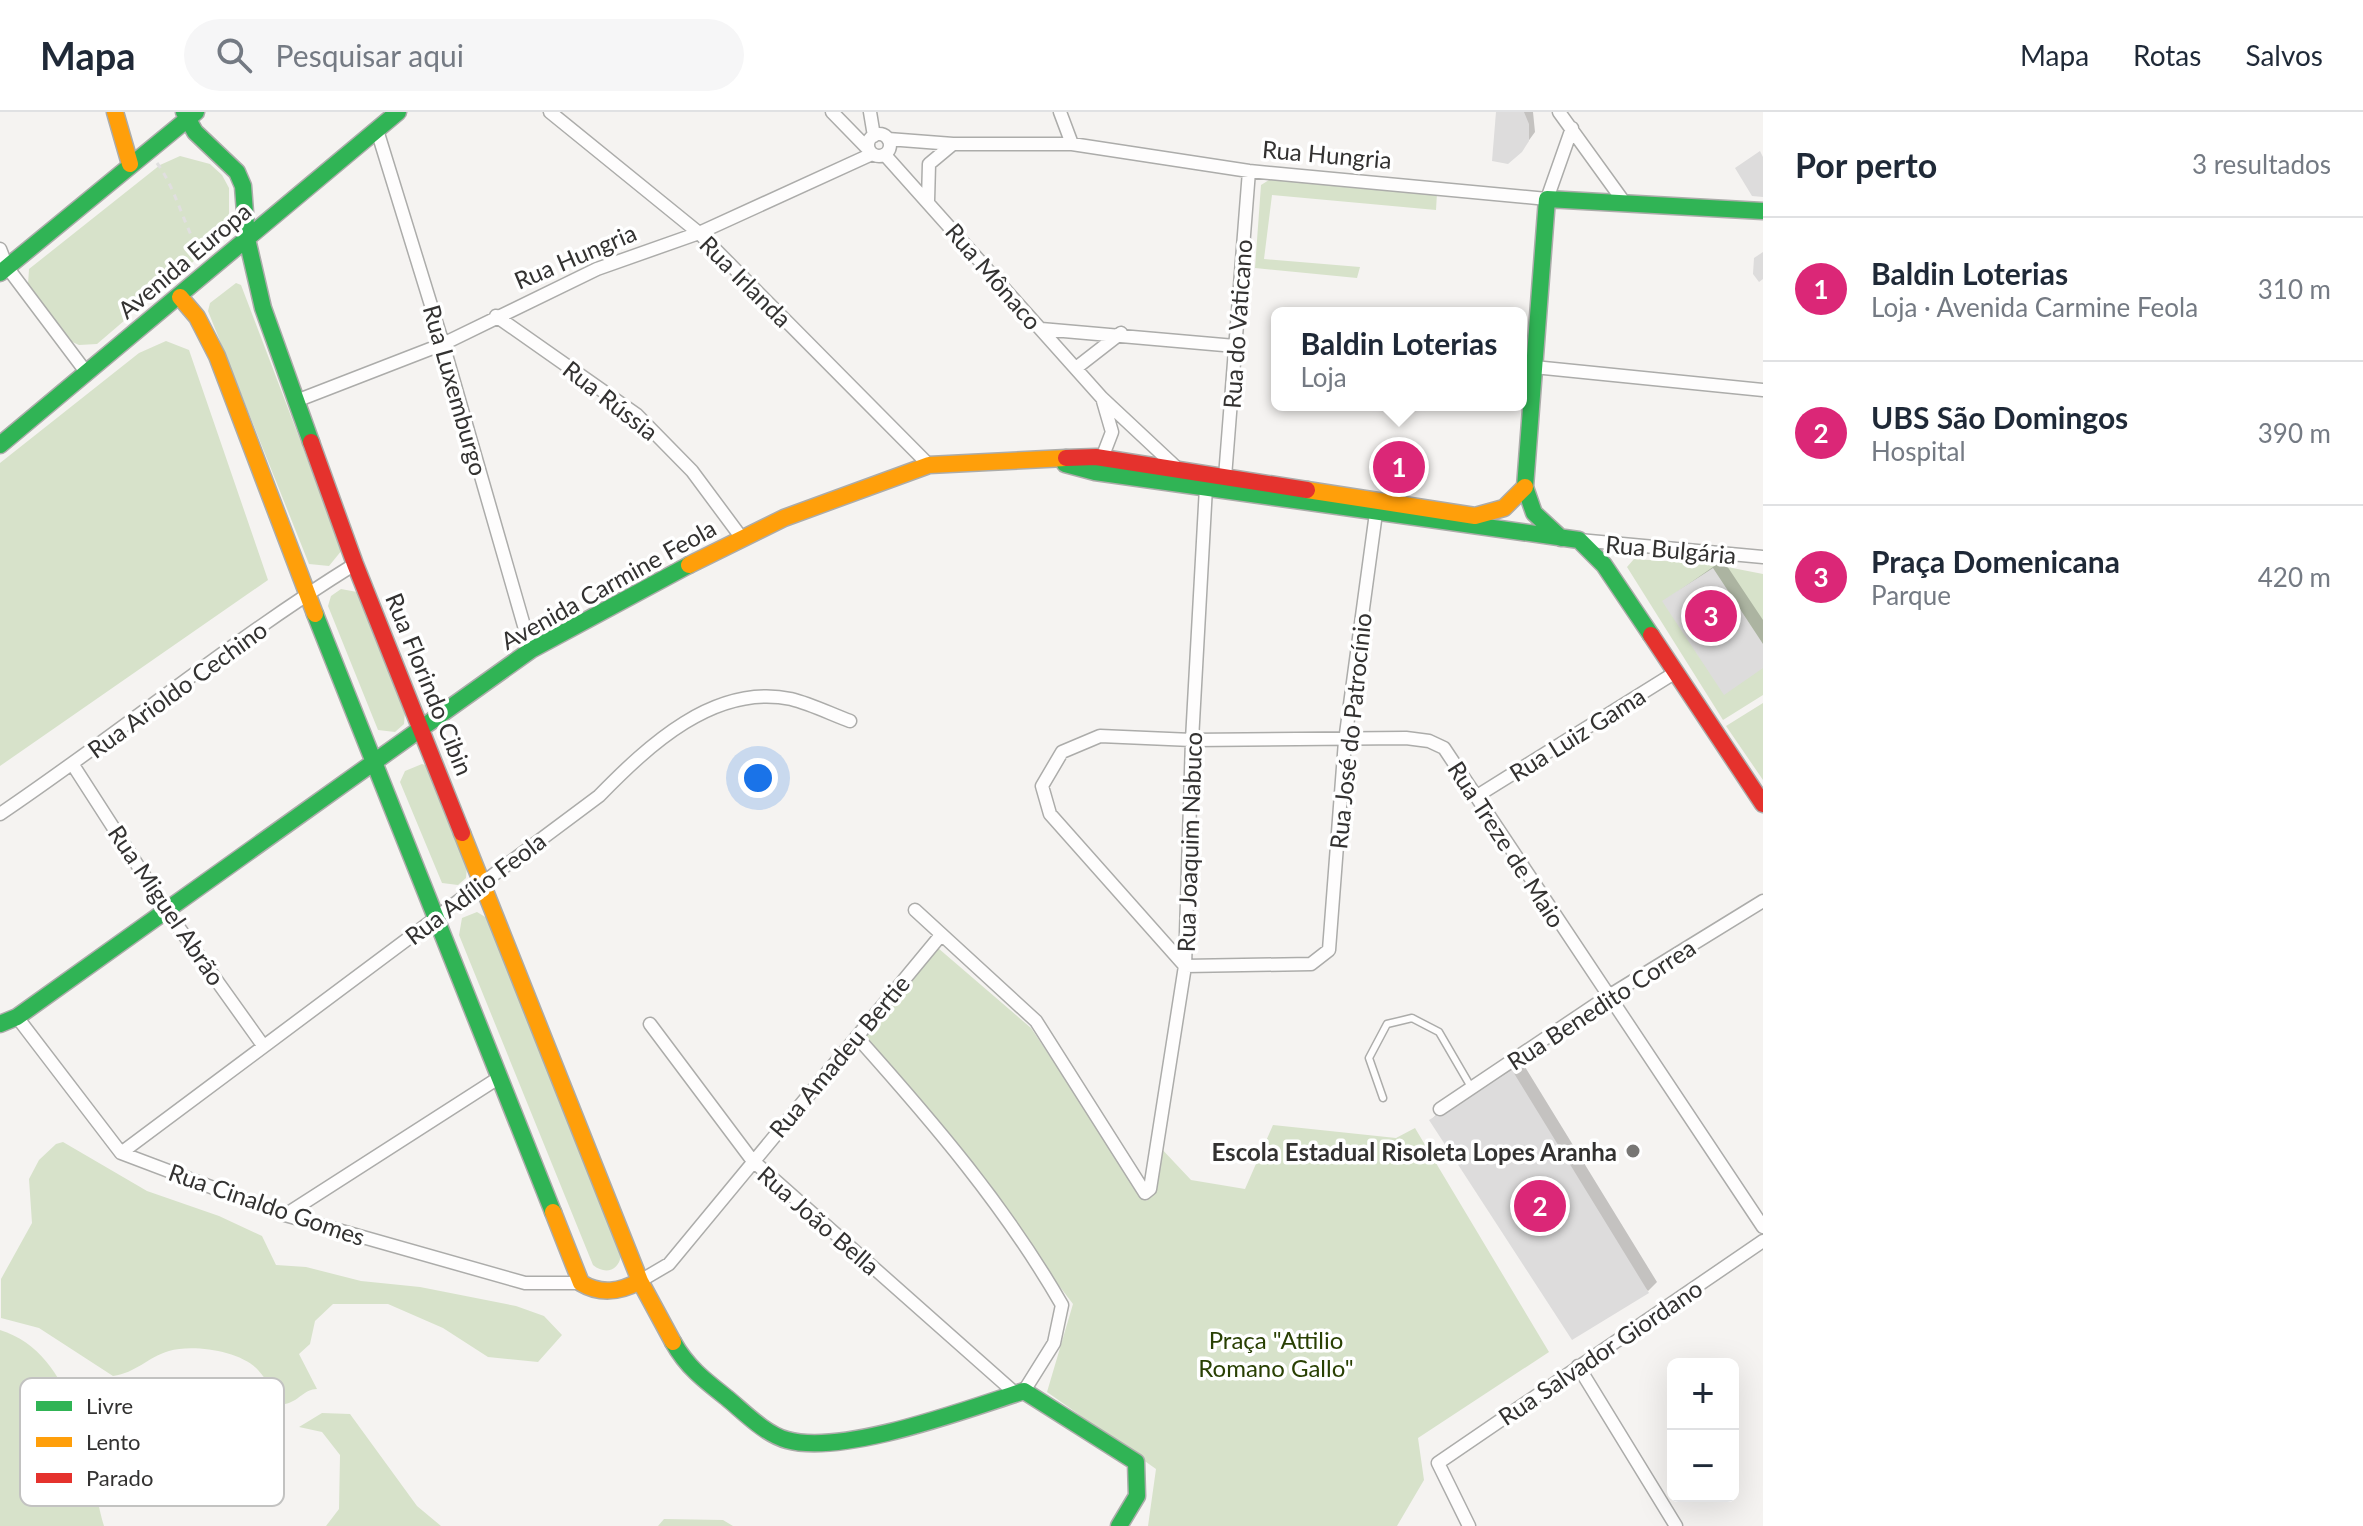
<!DOCTYPE html>
<html lang="pt">
<meta charset="utf-8">
<style>
:root{--surface:#fff;--page:#f6f6f7;--text:#1f2937;--muted:#747a83;--line:#e0e1e3;--accent:#db2777}
body{margin:0;font-family:Lato,sans-serif;background:var(--page);color:var(--text)}
.controls{position:absolute;right:24px;bottom:24px;display:grid;overflow:hidden;border-radius:12px;box-shadow:0 8px 32px #0002}
.controls button{width:72px;height:72px;display:grid;place-items:center;padding:0;border:0;border-bottom:2px solid var(--line);background:var(--surface);color:var(--text);font:40px sans-serif}
.you{position:absolute;left:758px;top:666px;width:28px;height:28px;margin:-20px;border:6px solid #fff;border-radius:50%;background:#1a73e8;box-shadow:0 0 0 12px #1a73e833}
.badge{display:grid;place-items:center;width:52px;height:52px;border-radius:50%;background:var(--accent);color:#fff;font-size:26px;font-weight:700}
.pin{position:absolute;translate:-50% -50%;border:4px solid #fff;box-shadow:0 2px 8px #0006}
.popup{position:absolute;left:1271px;top:195px;width:256px;height:104px;box-sizing:border-box;display:grid;place-content:center;border-radius:12px;background:var(--surface);filter:drop-shadow(0 2px 6px #0005);font-size:26px;white-space:nowrap;color:var(--muted)}
.popup b{font-size:30px;color:var(--text)}
.popup::after{content:'';position:absolute;left:50%;top:100%;margin-left:-16px;border:16px solid transparent;border-top-color:var(--surface)}
.list{margin:0;padding:0;list-style:none}
h2{display:flex;justify-content:space-between;align-items:center;height:104px;margin:0;padding:0 32px;font-size:34px}
h2 small{font-size:26px;font-weight:400;color:var(--muted)}
.list li{display:grid;grid-template-columns:52px 1fr auto;gap:24px;align-items:center;box-sizing:border-box;height:144px;padding:0 32px;border-top:2px solid var(--line)}
.list b{display:block;font-size:30px;white-space:nowrap}
.list p{margin:0;font-size:26px;white-space:nowrap;color:var(--muted)}
.list em{font-size:26px;font-style:normal;color:var(--muted)}
.icon{flex:none;width:44px;height:44px;fill:none;stroke:currentColor;stroke-width:2;stroke-linecap:round;stroke-linejoin:round}
.map{position:relative;flex:none;width:1763px;height:1414px;overflow:hidden}
header{display:flex;align-items:center;gap:48px;box-sizing:border-box;height:112px;padding:0 40px;background:var(--surface);border-bottom:2px solid var(--line)}
header strong{font-size:38px}
nav{display:flex;gap:44px;margin-inline-start:auto;font-size:28px}
.search{width:560px;height:72px;background:var(--page);display:flex;align-items:center;gap:20px;box-sizing:border-box;padding:0 28px;border-radius:44px;color:var(--muted);font-size:30px}
main{display:flex}
aside{flex:1;background:var(--surface)}
.map>svg:first-child{display:block}
</style>
<header>
<strong>Mapa</strong>
<div class="search"><svg class="icon" aria-label="search" viewBox="0 0 24 24"><circle cx="10" cy="10" r="6"/><path d="M15 15l6 6"/></svg>Pesquisar aqui</div>
<nav><a>Mapa</a><a>Rotas</a><a>Salvos</a></nav>
</header>
<main>
<div class="map">
<svg width="1763" height="1414" viewBox="0 0 1763 1414">
<rect width="100%" height="100%" fill="#f5f3f1"/>
<path fill="#d7e2ca" d="M180 44 210 52 222 63 229 76V108L222 121 201 143 97 232 79 233 70 229 28 173 29 157 160 53Z
M1269 68 1437 81 1436 98 1272 83 1264 147 1360 155 1357 166 1255 156 1261 73Z
M236 171 241 173 342 438 329 454 309 452 208 199 210 191Z
M166 229 189 238 268 468 0 654V351L139 241Z
M1634 447 1712 452 1763 462V583L1723 608 1627 455Z
M341 477 357 480 405 600 404 612 395 620 378 618 328 494 331 484Z
M1763 591V668L1726 614Z
M422 652 428 654 467 755 466 766 458 773 442 771 400 670 405 659Z
M477 800 487 806 621 1143C619 1159 605 1163 593 1153L459 823 462 806Z
M938 836 1031 916 1147 1089 1158 1033 1191 1068 1245 1077 1273 1013 1396 1026 1415 1016 1549 1240 1418 1326 1424 1368 1397 1414H1148L1156 1357 1047 1280 1073 1192 979 1069 857 925Z
M63 1030 147 1079 219 1104 262 1124 276 1153 306 1155 361 1169 420 1175 516 1194 544 1204 562 1223 538 1250 488 1245 443 1216 388 1192H333L315 1209 310 1232 299 1242 317 1277C304 1277 298 1290 285 1292 274 1281 268 1269 258 1258 241 1239 193 1232 169 1239 148 1245 136 1261 113 1264L39 1216 1 1206V1167L32 1111 29 1067 39 1048 56 1032Z
M0 1218C77 1242 86 1348 104 1414H0Z
M322 1301 350 1302 417 1394 441 1414H326L339 1397 340 1343 322 1320 299 1315Z
M664 1407 723 1408 733 1414H658Z"/>
<path fill="#0003" d="M1498 0H1533L1535 20 1521 39Z
M1723 448 1763 508V554L1664 489Z
M1522 950 1657 1170 1648 1179 1431 1008 1441 998Z"/>
<path fill="#dddcdc" d="M1496 0H1524L1529 12V29L1522 40 1508 52 1492 49Z
M1760 39 1763 45V85L1752 84 1735 56Z
M1763 140V167L1759 170 1753 162 1754 146Z
M1713 456 1763 532V556L1724 583 1662 489Z
M1512 958 1649 1181 1572 1228 1429 1008Z"/>
<g fill="none" stroke-linecap="round" stroke-linejoin="round">
<defs>
<path id="lane" d="M1383 986 1369 946 1387 912 1412 906 1439 920 1471 975"/>
<path id="street" d="M550 0 699 121 929 353
M832 0 870 39
M870 0 874 24
M1060 0 1072 32
M1559 0 1624 90
M377 18 443 232 531 538
M868 33a11 11 0 1 1 22 0a11 11 0 1 1-22 0Z
M888 27 953 32H1072L1249 59 1547 87 1572 16
M885 43 1102 286 1179 358
M928 89 929 52 953 32
M0 137 7 155 86 260
M496 204 637 303 692 359 741 425
M1041 217 1235 234
M1534 255 1763 278
M1076 256 1121 221
M296 289 443 232 597 157 699 121 872 42
M1102 346 1112 320 1103 289
M1225 365 1249 59
M1376 401 1345 629 1329 838 1311 852 1185 854 1050 702 1042 674 1062 640 1100 624 1192 628 1406 626 1429 629 1444 636 1763 1115
M1579 428 1763 445
M73 653 167 799 262 932
M1477 684 1676 560
M0 702C120 621 232 528 355 452
M915 798 1036 909 1145 1081
M17 905 121 1041 285 1103 525 1171H581
M650 912 752 1048 1015 1281
M857 925C933 1010 1005 1094 1062 1193L1054 1231 1024 1279
M1440 997 1607 885 1763 789
M121 1041 599 684C648 634 714 571 791 587 811 592 831 602 850 609
M1145 1081 1150 1077 1185 854 1192 628 1206 375
M285 1103 500 965
M640 1169 669 1152 941 823
M1578 1254 1676 1414
M1469 1414 1438 1351 1763 1129"/>
<path id="fast" d="M184 0 195 20 237 60 243 74 247 127 263 196 311 330
M0 161 196 0
M0 333 398 0
M1065 352 1095 360 1579 428 1604 453 1651 523
M1561 426 1534 401 1525 375 1547 87 1763 99
M315 502 553 1100
M0 912 17 905 531 538 689 453
M673 1230C687 1255 704 1268 727 1286 744 1300 765 1322 787 1328 843 1344 967 1297 1024 1279L1136 1350 1137 1384 1119 1414"/>
<path id="slow" d="M115 0 130 52
M180 185 197 205 217 244 315 502
M1307 378 1475 404 1504 396 1525 375
M689 453 784 406 929 353 1066 346
M462 721 640 1169 673 1230
M553 1100 581 1171C601 1183 620 1180 640 1169"/>
<path id="jam" d="M311 330 355 452 462 721
M1066 346 1096 345 1307 378
M1651 523 1763 692"/>
</defs>
<use href="#lane" stroke="#acacaa" stroke-width="9"/>
<use href="#street" stroke="#acacaa" stroke-width="15"/>
<use href="#fast" stroke="#acacaa" stroke-width="19"/>
<use href="#slow" stroke="#acacaa" stroke-width="19"/>
<use href="#jam" stroke="#acacaa" stroke-width="19"/>
<path stroke="#e0dfdf" stroke-width="3" stroke-dasharray="6 6" stroke-linecap="butt" d="M157 51C178 80 183 115 203 144"/>
<use href="#lane" stroke="#fefdfd" stroke-width="6"/>
<use href="#street" stroke="#fefdfd" stroke-width="12"/>
<use href="#fast" stroke="#30b455" stroke-width="16"/>
<use href="#slow" stroke="#ff9f0a" stroke-width="16"/>
<use href="#jam" stroke="#e5322d" stroke-width="16"/>
</g>
<circle fill="#777674" stroke="#fff" stroke-width="3" cx="1633" cy="1039" r="8"/>
<g text-anchor="middle" dominant-baseline="central" stroke-width="7" stroke-linejoin="round" paint-order="stroke">
<g font-size="24" fill="#333231" stroke="#fff">
<text transform="translate(1327 42) rotate(5)">Rua Hungria</text>
<text transform="translate(575 144) rotate(-23)">Rua Hungria</text>
<text transform="translate(184 148) rotate(-40)">Avenida Europa</text>
<text transform="translate(994 164) rotate(49)">Rua Mônaco</text>
<text transform="translate(746 169) rotate(45)">Rua Irlanda</text>
<text transform="translate(1237 212) rotate(-86)">Rua do Vaticano</text>
<text transform="translate(456 278) rotate(74)">Rua Luxemburgo</text>
<text transform="translate(611 288) rotate(38)">Rua Rússia</text>
<text transform="translate(1671 437) rotate(5)">Rua Bulgária</text>
<text transform="translate(608 472) rotate(-29)">Avenida Carmine Feola</text>
<text transform="translate(430 572) rotate(68)">Rua Florindo Cibin</text>
<text transform="translate(177 577) rotate(-36)">Rua Arioldo Cechino</text>
<text transform="translate(1350 619) rotate(-84)">Rua José do Patrocínio</text>
<text transform="translate(1577 622) rotate(-32)">Rua Luiz Gama</text>
<text transform="translate(1189 730) rotate(-88)">Rua Joaquim Nabuco</text>
<text transform="translate(1507 732) rotate(57)">Rua Treze de Maio</text>
<text transform="translate(475 776) rotate(-37)">Rua Adílio Feola</text>
<text transform="translate(167 793) rotate(56)">Rua Miguel Abrão</text>
<text transform="translate(1601 892) rotate(-33)">Rua Benedito Correa</text>
<text transform="translate(839 944) rotate(-50)">Rua Amadeu Bertie</text>
<text transform="translate(267 1092) rotate(19)">Rua Cinaldo Gomes</text>
<text transform="translate(819 1108) rotate(41)">Rua João Bella</text>
<text transform="translate(1600 1240) rotate(-34)">Rua Salvador Giordano</text>
</g>
<g font-size="24" font-weight="bold" fill="#333231" stroke="#fff" text-anchor="end">
<text x="1617" y="1039">Escola Estadual Risoleta Lopes Aranha</text>
</g>
<g font-size="24" fill="#294003" stroke="#fff">
<text x="1276" y="1227">Praça "Attilio<tspan x="1276" dy="28">Romano Gallo"</tspan></text>
</g>
</g>
<rect x="20" y="1266" width="264" height="128" rx="12" fill="#fff" stroke="#c2c2c1" stroke-width="2"/>
<rect x="36" y="1289" width="36" height="10" fill="#30b455"/>
<rect x="36" y="1325" width="36" height="10" fill="#ff9f0a"/>
<rect x="36" y="1361" width="36" height="10" fill="#e5322d"/>
<g font-size="22" fill="#333231">
<text x="86" y="1302">Livre</text>
<text x="86" y="1338">Lento</text>
<text x="86" y="1374">Parado</text>
</g>
</svg>
<div class="controls">
<button>+</button>
<button>−</button>
</div>
<div class="you"></div>
<div class="pin badge" style="left:1399px;top:355px">1</div>
<div class="popup"><b>Baldin Loterias</b>Loja</div>
<div class="pin badge" style="left:1540px;top:1094px">2</div>
<div class="pin badge" style="left:1711px;top:504px">3</div>
</div>
<aside>
<h2>Por perto<small>3 resultados</small></h2>
<ul class="list">
<li><span class="badge">1</span><div><b>Baldin Loterias</b><p>Loja · Avenida Carmine Feola</p></div><em>310 m</em></li>
<li><span class="badge">2</span><div><b>UBS São Domingos</b><p>Hospital</p></div><em>390 m</em></li>
<li><span class="badge">3</span><div><b>Praça Domenicana</b><p>Parque</p></div><em>420 m</em></li>
</ul>
</aside>
</main>
